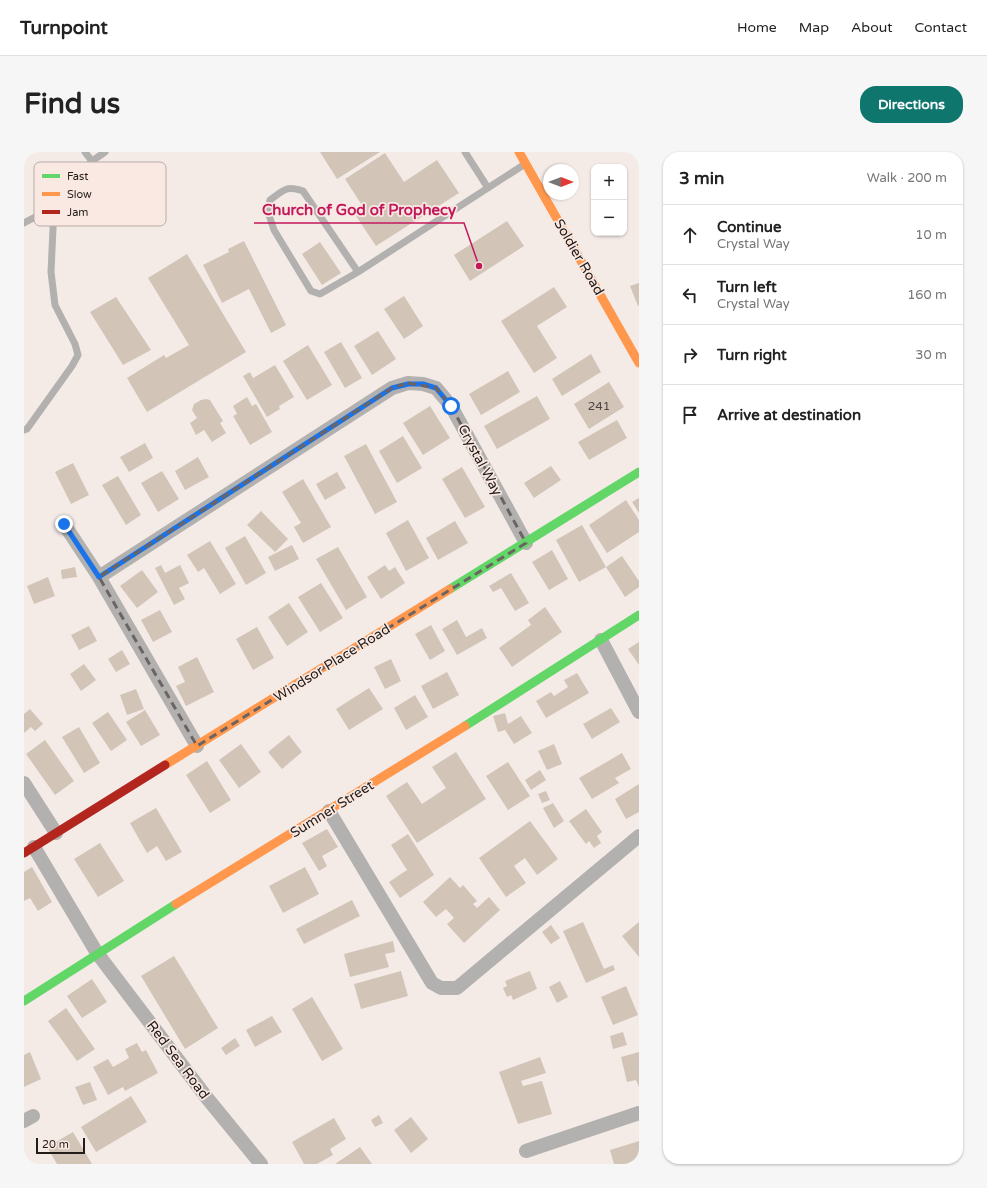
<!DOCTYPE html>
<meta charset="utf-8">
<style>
:root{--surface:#fff;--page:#f6f6f6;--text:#222;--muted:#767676;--line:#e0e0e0;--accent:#0f766e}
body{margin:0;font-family:"Varela Round",sans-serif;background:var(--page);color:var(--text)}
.controls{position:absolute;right:12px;top:12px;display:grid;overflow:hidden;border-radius:8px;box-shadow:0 1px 3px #0004}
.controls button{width:36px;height:36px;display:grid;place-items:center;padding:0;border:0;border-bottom:1px solid var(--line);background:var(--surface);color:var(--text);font:20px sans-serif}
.compass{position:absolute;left:519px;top:12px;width:36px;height:36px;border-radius:50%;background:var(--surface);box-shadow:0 1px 3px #0004;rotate:90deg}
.scale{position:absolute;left:12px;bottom:10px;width:49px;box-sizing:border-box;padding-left:4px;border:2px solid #221c1a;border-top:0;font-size:11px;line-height:14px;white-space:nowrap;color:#221c1a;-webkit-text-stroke:3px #f9e9e2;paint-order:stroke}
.stop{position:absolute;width:12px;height:12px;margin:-9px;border:3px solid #1a73e8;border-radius:50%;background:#fff}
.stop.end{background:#1a73e8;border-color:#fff;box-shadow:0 1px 4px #0008}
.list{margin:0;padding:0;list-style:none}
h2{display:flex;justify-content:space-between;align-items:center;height:52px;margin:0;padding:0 16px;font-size:17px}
h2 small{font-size:13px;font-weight:400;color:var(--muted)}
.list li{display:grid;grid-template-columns:26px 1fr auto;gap:12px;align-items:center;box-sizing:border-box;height:60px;padding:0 16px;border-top:1px solid var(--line)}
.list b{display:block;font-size:15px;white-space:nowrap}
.list p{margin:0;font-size:13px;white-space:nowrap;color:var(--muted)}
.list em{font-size:13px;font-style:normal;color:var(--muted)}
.icon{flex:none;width:22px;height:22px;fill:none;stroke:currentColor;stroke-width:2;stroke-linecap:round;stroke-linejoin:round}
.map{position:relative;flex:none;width:615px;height:1012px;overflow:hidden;border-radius:16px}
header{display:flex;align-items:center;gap:24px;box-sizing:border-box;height:56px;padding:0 20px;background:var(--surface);border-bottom:1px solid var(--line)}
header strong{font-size:19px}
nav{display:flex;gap:22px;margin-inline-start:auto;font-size:14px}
.intro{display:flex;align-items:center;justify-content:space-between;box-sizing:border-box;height:96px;padding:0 24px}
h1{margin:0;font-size:28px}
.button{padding:10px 18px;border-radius:16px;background:var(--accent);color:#fff;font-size:14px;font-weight:700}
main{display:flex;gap:24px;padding:0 24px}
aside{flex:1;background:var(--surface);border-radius:16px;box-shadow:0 1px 3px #0004}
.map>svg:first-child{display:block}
</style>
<header>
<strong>Turnpoint</strong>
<nav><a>Home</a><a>Map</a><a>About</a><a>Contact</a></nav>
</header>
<div class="intro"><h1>Find us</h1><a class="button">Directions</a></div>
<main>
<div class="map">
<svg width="615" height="1012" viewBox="0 0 615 1012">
<rect width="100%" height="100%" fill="#f4ebe7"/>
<path fill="#d2c5b8" d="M296 0H356L313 27Z
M361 1 380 30 413 8 435 41 352 94 330 61 339 55 321 27Z
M483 69 500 94 446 129 430 103Z
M220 89 262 173 247 181 225 137 198 151 179 113 205 100 204 97Z
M296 90 317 121 298 133 278 102Z
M163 102 222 200 123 260 103 226 140 203 142 206 165 193 124 126Z
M615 131V153L614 154 606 134Z
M530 135 543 155 513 174 533 206 510 221 477 169Z
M380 144 399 174 380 187 360 157Z
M92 145 127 198 99 213 66 160Z
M354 179 372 207 348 223 330 194Z
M317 190 338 226 321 236 300 200Z
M284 193 308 233 283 248 259 209Z
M567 202 577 220 538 244 528 227Z
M251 213 270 245 255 254 256 257 243 265 219 224 226 220 229 226Z
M484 219 496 240 457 263 445 242Z
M585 230 600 255 565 277 550 252Z
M513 244 526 267 473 297 460 274Z
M223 245 228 254 232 252 248 280 226 293 209 264 213 262 209 254Z
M182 247 186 248 199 269 196 271 202 281 188 290 180 278 172 283 166 271 173 266 168 258 170 252 177 248Z
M406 254 426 286 399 303 379 271Z
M593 268 603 286 565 308 554 290Z
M379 284 398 316 373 331 355 299Z
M121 291 129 306 105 320 96 305Z
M342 292 373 350 351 362 320 304Z
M174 305 185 325 161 338 151 319Z
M49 311 65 343 47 352 31 320Z
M527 314 537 328 510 346 500 331Z
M438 315 461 355 441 366 418 327Z
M138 319 155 347 134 360 117 331Z
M313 320 322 336 301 348 292 332Z
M94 324 117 363 102 373 78 333Z
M279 327 307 375 279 391 270 375 277 371 258 340Z
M615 346V361L608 350Z
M602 348 615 368V380L583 401 565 373Z
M237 359 264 387 251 400 223 373Z
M384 368 405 406 382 419 362 381Z
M431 369 444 391 414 408 402 386Z
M558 373 582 415 555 430 532 388Z
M221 384 242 421 222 433 201 396Z
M186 389 212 432 196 442 180 416 174 420 163 403Z
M268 393 275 407 251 419 244 405Z
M314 395 343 445 322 458 292 407Z
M528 398 544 427 525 438 508 410Z
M598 404 615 429V435L601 445 582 415Z
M137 413 141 421 156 413 165 431 155 436 161 447 150 453 131 416Z
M361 413 365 419 371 415 381 431 357 447 343 425Z
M51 415 53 425 38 427 37 418Z
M118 418 134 440 113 456 96 434Z
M487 421 505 451 491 459 477 436 469 440 465 434Z
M24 425 31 444 10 452 3 434Z
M297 431 319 466 296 480 274 445Z
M265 451 284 480 263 494 244 465Z
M521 455 538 480 488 515 475 496 507 473 504 468Z
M136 458 148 480 129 490 117 468Z
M433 468 442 485 458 476 463 486 433 503 418 477Z
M407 473 421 499 406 508 391 482Z
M65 474 73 489 55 498 47 483Z
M233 475 250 506 229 518 212 487Z
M615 490V513L604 497Z
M98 498 106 512 92 520 84 507Z
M173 505 190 540 162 554 152 534 161 530 154 515Z
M367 507 377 529 361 537 350 515Z
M60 512 72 528 57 539 46 522Z
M423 520 435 543 409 557 397 534Z
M553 521 565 541 522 566 512 549 527 540 530 544 544 535 540 528Z
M345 536 359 557 325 578 312 557Z
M112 537 120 557 103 563 96 543Z
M391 543 404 565 382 578 370 556Z
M587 556 596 570 568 587 559 572Z
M6 557 19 572 11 579 7 575 0 581V562Z
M121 558 136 583 117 594 102 570Z
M84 560 103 588 87 599 68 571Z
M481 561 484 572 497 564 508 581 490 592 481 578 474 580 469 564Z
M55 575 76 611 60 621 38 585Z
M265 583 278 600 258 617 244 600Z
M21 588 50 629 31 643 2 602Z
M217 592 237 620 215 636 195 608Z
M530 592 538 612 523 618 514 599Z
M432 600 462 647 393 691 362 644 383 630 398 652 422 636 408 615Z
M598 601 607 617 591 626 595 631 568 647 555 626Z
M183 609 207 648 186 661 162 623Z
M484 610 506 644 484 658 462 624Z
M516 618 522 628 507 638 501 628Z
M615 632V660L602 667 591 647Z
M522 639 526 648 518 651 514 642Z
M529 651 540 669 530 676 519 656Z
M132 656 158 700 142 709 133 694 123 701 106 671Z
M562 657 578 680 573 684 577 691 570 696 565 689 562 692 545 669Z
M506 669 534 707 513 723 501 706 490 714 502 731 482 745 455 706Z
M303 677 314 695 298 704 303 714 295 719 278 691Z
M384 682 410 723 376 746 365 730 383 718 367 693Z
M76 691 100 729 74 745 50 707Z
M8 715 28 750 14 759 6 746 0 749V720Z
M281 715 295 742 259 761 245 734Z
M426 725 436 736 439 733 453 749 449 752 453 756 465 745 476 758 440 791 423 772 430 766 422 757 412 765 399 750Z
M328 748 336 764 280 792 272 777Z
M559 770 580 817 589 813 591 818 562 831 539 779Z
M615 770V805L598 784Z
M527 773 536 786 527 792 518 780Z
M369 789 371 800 361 802 365 815 326 825 320 802Z
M150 804 194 876 161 897 117 824Z
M377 819 384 844 337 857 330 832Z
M506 819 513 837 489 848 487 843 483 845 479 836 483 834 481 829Z
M68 827 83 850 58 866 43 844Z
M536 829 544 845 533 851 525 835Z
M602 834 614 863 589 873 577 845Z
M288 845 319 897 298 909 268 857Z
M42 856 71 897 53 909 24 869Z
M248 864 258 880 231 895 222 878Z
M599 880 603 893 589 897 586 884Z
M211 886 216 894 202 903 197 896Z
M113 891 118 900 122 898 134 921 101 939 99 935 84 943 69 915 84 907 89 915 105 906 101 897Z
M6 900 17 927 0 935V903Z
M615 900V935L612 928 603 930 597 905Z
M516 905 522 921 497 929 499 934 518 929 528 962 494 972 475 920Z
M66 930 73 948 59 953 51 935Z
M107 944 123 970 72 1000 57 975Z
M355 963 359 971 351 975 347 968Z
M387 965 404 987 387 1001 370 978Z
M310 966 322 987 306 997 309 1003 293 1012H280L268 990Z
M49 980 68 1012H33L23 995Z
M615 989V1012H590L586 998Z
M336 995 348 1012H311Z"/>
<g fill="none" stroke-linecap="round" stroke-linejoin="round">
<path stroke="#b3b1af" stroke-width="7" d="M61 0 68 9
M441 0 464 36
M0 71 30 55
M334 120 279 39C262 33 260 38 246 48L244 60 250 78 287 139 296 142 334 120 501 12
M0 278 3 277 48 214 54 203 51 192 31 153 27 120 30 55 53 25 68 9 81 0"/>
<path stroke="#b3b1af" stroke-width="14" d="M40 372 75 425 173 594
M75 425 368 236 384 231 399 232 412 236 427 254 502 391
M577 488 615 560
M0 631 32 681
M305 659 408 831 417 836H433L615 684
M10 695 73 801 183 946 237 1012
M0 969 9 964
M502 999 615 961"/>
<path stroke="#63d668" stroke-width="9" d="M426 437 615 320
M441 574 615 463
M0 849 152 752"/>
<path stroke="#ff974d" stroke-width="9" d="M495 0 615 211
M141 613 426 437
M152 752 441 574"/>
<path stroke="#b3261e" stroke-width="9" d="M0 701 141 613"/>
</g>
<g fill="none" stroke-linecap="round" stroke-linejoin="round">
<path stroke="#1a73e8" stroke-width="5" d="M40 372 75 425 368 236 384 232H399L412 236 427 254"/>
</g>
<path fill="none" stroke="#6c6462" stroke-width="3" stroke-dasharray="8 5" stroke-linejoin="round" d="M384 231 412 236 427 254 502 391 173 594 75 425 368 236Z"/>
<g text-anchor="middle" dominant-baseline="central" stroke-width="3.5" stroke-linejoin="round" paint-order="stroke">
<g font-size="12" fill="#4e4642">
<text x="575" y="254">241</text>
</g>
<g font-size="14" fill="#221c1a" stroke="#f9e9e2">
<text transform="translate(555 105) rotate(60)">Soldier Road</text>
<text transform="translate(456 308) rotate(62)">Crystal Way</text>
<text transform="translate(308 511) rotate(-32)">Windsor Place Road</text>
<text transform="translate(308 657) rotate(-32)">Sumner Street</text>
<text transform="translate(154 908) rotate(53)">Red Sea Road</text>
</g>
</g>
<rect x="10" y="10" width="132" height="64" rx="6" fill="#f9e9e2" stroke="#b8aca6" stroke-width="1"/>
<rect x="18" y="22" width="18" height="4" fill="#63d668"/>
<rect x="18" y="40" width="18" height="4" fill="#ff974d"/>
<rect x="18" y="58" width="18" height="4" fill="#b3261e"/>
<g font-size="11" fill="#221c1a">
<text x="43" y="28">Fast</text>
<text x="43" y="46">Slow</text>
<text x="43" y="64">Jam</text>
</g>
<path fill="none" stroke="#c2185b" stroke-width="1.5" d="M455 114L440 71H230"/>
<circle fill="#c2185b" stroke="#f9e9e2" stroke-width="1.5" cx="455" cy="114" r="4"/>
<g font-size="15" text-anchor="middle" font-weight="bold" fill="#c2185b" stroke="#f9e9e2" stroke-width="3.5" stroke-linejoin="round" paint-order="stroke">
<text x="335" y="63">Church of God of Prophecy</text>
</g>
</svg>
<div class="controls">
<button>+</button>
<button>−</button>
</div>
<svg class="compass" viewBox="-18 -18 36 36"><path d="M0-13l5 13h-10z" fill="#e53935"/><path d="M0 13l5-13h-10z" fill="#767676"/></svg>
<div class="scale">20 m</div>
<div class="stop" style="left:427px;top:254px"></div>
<div class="stop end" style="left:40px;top:372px"></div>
</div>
<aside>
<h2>3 min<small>Walk · 200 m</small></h2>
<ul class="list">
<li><svg class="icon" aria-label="ahead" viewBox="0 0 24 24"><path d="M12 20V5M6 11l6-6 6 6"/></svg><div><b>Continue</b><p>Crystal Way</p></div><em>10 m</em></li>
<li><svg class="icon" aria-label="left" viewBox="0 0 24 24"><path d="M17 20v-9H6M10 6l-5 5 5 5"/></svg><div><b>Turn left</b><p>Crystal Way</p></div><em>160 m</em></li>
<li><svg class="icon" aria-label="right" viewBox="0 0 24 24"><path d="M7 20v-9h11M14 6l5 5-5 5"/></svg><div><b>Turn right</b></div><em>30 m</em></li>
<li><svg class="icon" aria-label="arrive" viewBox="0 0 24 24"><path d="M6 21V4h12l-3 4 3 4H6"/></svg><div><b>Arrive at destination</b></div></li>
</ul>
</aside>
</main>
